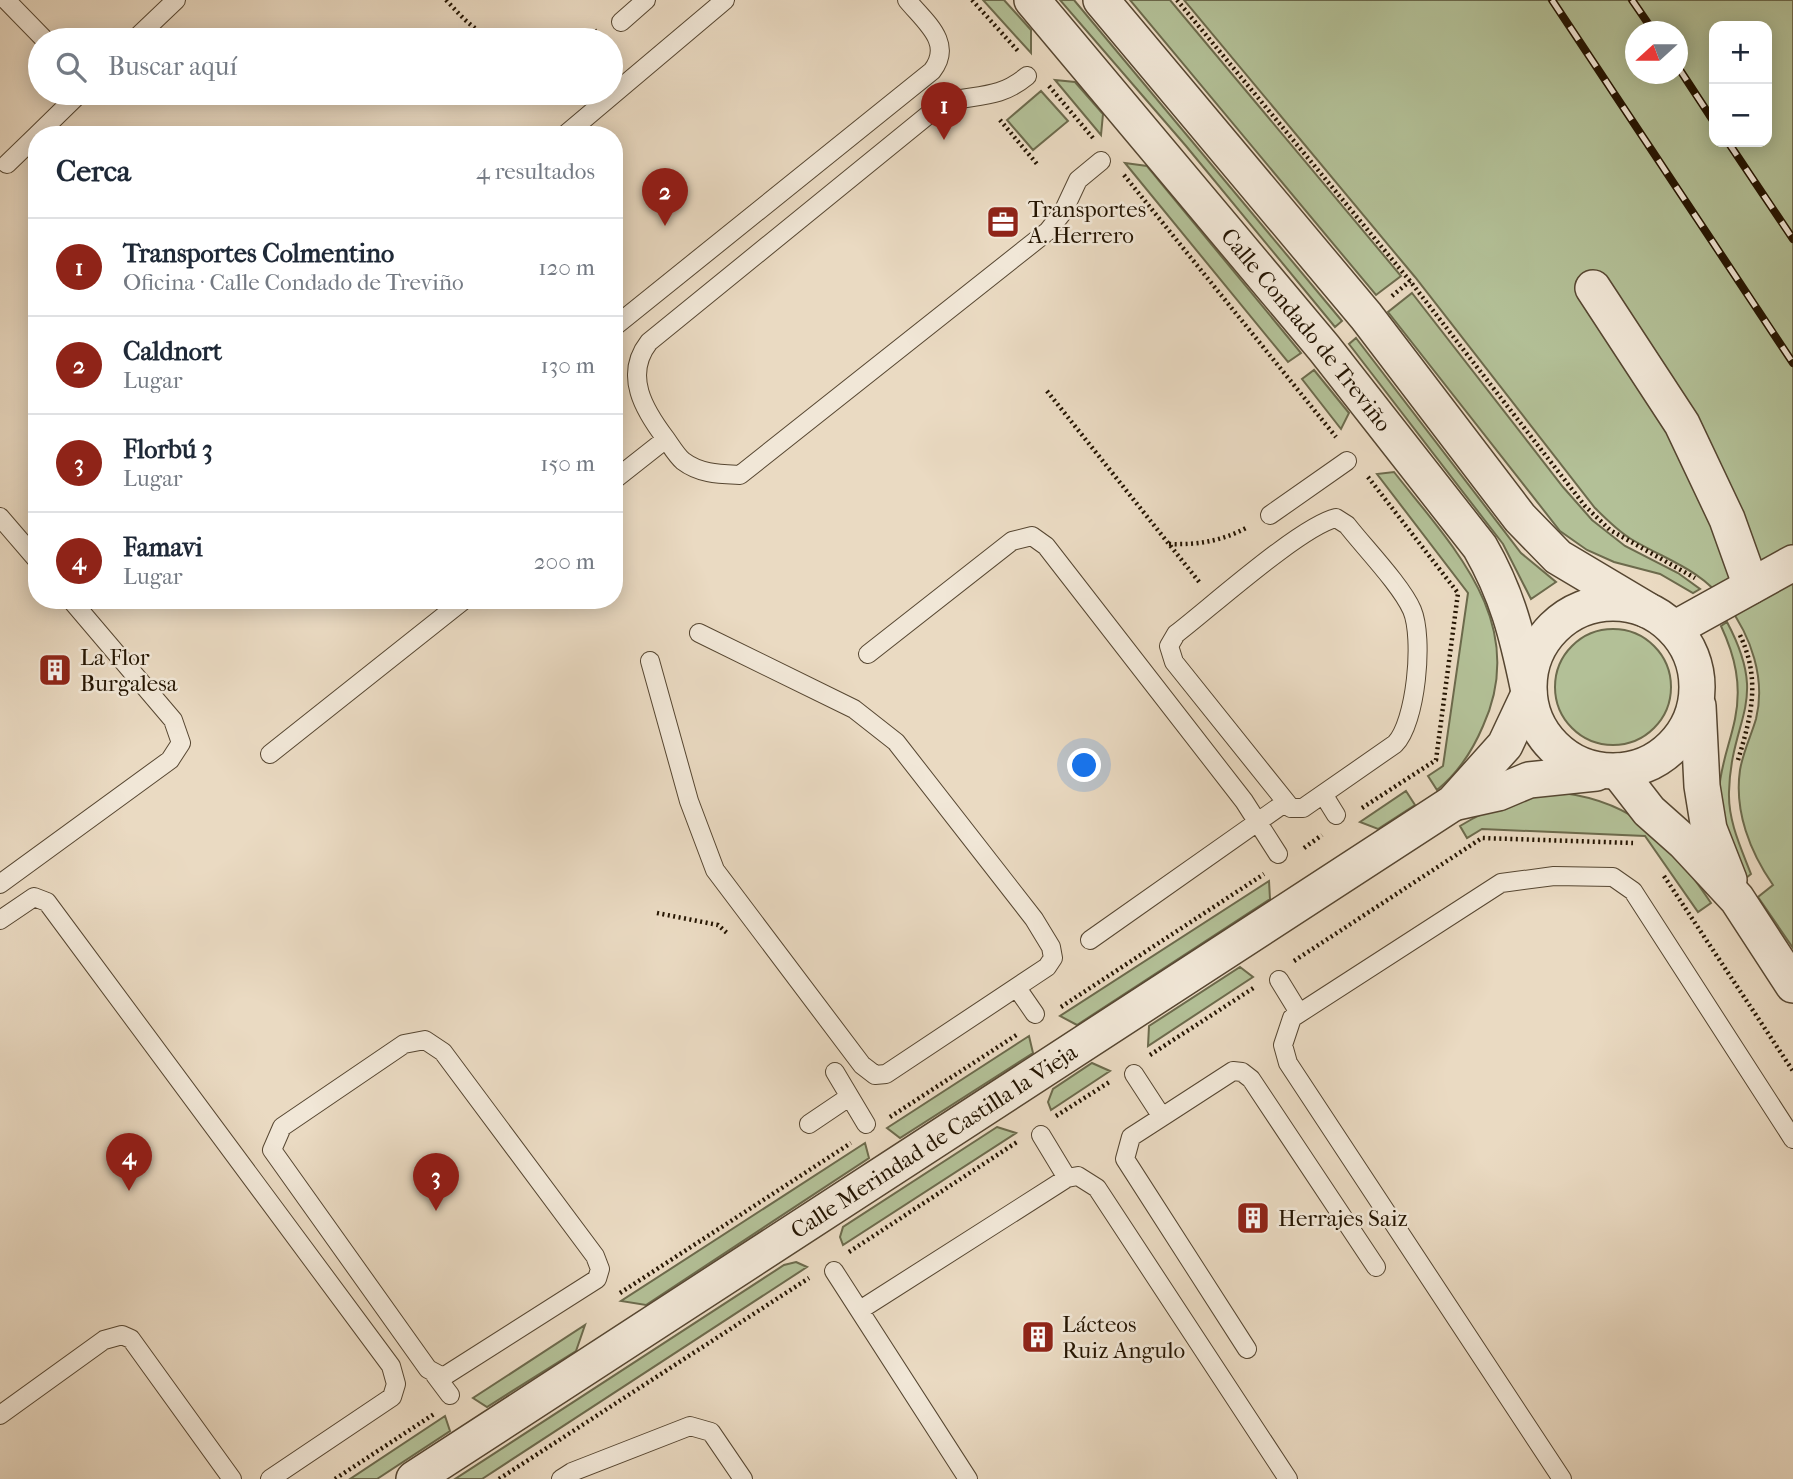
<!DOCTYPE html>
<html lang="es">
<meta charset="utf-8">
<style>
:root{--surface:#fff;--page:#f2f2f3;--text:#1f2937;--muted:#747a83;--line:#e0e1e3;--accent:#8f2418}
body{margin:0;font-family:"IM FELL French Canon",serif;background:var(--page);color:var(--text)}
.controls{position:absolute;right:21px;top:21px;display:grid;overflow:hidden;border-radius:14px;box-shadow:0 4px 18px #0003}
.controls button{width:63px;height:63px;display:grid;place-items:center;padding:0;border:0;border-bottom:2px solid var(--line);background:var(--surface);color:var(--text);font:35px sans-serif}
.compass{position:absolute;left:1625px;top:21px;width:63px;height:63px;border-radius:50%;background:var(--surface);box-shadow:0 4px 18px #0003;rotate:249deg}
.you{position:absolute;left:1085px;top:766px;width:24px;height:24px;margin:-18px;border:5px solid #fff;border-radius:50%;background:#1a73e8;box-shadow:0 0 0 10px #1a73e833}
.badge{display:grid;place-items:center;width:46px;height:46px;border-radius:50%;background:var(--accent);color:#fff;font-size:23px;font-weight:700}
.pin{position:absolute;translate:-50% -58px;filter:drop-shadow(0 2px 4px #0008)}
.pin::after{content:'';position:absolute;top:37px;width:24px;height:21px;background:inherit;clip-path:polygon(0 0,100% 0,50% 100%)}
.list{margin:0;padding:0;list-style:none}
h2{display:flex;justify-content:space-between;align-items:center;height:91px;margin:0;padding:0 28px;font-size:30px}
h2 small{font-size:23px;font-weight:400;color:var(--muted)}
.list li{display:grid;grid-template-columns:46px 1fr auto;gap:21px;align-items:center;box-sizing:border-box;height:98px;padding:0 28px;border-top:2px solid var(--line)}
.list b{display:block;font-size:26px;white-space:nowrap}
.list p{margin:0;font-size:23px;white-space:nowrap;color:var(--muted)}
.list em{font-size:23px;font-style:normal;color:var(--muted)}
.icon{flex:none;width:38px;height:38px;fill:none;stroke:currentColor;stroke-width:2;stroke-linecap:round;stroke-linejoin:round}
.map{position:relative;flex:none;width:1793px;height:1479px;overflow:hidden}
.search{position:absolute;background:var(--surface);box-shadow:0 4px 18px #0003;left:28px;top:28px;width:595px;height:77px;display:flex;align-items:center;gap:18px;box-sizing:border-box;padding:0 24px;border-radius:38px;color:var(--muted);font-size:26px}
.panel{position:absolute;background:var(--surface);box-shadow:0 4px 18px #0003;left:28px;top:126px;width:595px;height:483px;border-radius:28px}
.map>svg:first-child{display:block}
</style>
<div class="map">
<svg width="1793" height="1479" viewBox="0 0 1793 1479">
<rect width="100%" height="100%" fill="#eadac2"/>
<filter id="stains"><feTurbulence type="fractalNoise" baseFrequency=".00286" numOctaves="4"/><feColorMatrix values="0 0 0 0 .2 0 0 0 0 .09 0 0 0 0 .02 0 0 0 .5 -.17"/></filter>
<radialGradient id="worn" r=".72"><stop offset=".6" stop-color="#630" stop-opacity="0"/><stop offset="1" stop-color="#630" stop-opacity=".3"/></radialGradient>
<path fill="#b3c097" stroke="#6c6a4c" stroke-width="2" fill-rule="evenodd" d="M983 0H1004L1031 30V53Z
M1060 0H1074L1342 321 1335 327 1186 146Z
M1130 0H1170L1401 276 1376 295Z
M1184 0H1793V948L1758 897 1773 885C1750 852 1734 811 1740 770 1743 752 1751 736 1756 719 1766 679 1751 636 1727 604 1699 568 1668 561 1631 539 1618 531 1606 519 1595 508L1415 277ZM1714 26H1767V142H1714ZM1636 32H1678V74H1636Z
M1055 80 1075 82 1103 114 1101 135Z
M1041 91 1068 121 1033 150 1007 120Z
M1125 163 1147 166 1301 353 1288 362Z
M1412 293 1563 487 1592 520 1625 546 1678 573 1700 589 1693 593 1660 574 1614 562 1587 550 1560 531 1388 312Z
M1356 338 1521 553 1556 582 1531 599 1503 544 1349 344Z
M1314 370 1349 413 1341 429 1302 379Z
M1394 472C1453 547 1530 623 1483 726 1472 752 1458 773 1437 790L1428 776 1443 766 1468 593 1377 474Z
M1727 622C1770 703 1731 716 1729 792 1728 821 1741 848 1751 874L1745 879C1732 853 1719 822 1719 792 1720 766 1730 744 1735 719 1742 685 1735 656 1721 626Z
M1555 687a58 58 0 1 1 116 0a58 58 0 1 1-116 0Z
M1406 791 1415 805 1378 829 1360 822Z
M1563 793C1640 803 1670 843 1711 903L1698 912 1645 836 1482 829 1467 838 1460 826C1494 805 1524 797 1563 793Z
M1269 881 1270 899 1077 1025 1060 1016Z
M1240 967 1253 977 1148 1046 1149 1026Z
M1029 1036 1033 1053 900 1138 887 1128Z
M1092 1063 1110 1071 1051 1110 1048 1102 1053 1089Z
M997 1127 1016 1133 843 1245 840 1237 843 1227Z
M865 1143 869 1158 646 1305 621 1301Z
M796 1262 807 1267 482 1479H455L784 1265Z
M585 1325 576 1351 487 1407 473 1398Z
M445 1416 450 1431 377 1479H350Z"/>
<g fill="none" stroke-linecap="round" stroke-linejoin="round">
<defs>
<path id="lane" d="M6 0 45 40
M621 22 646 0
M134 40 176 0
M1027 76C999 99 979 94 944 102L649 342C623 375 644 410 666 439 671 446 677 456 683 461 700 474 720 474 740 475L1048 231 1063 212 1078 180 1101 161
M37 135 80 93
M565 135 725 0
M7 164 37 135
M614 327 932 71C954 43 925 22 907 0
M614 480 666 439
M1270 515 1347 461
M0 517 37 560
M1336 518 1347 525C1364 547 1401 585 1412 610 1424 638 1416 723 1395 744L1303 808H1291L1174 662 1169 646 1176 634C1210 608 1301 526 1336 518Z
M868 654 1012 541 1032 536 1046 546 1244 801 1278 854
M650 661 689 801 715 870 862 1065 875 1075 886 1074 1047 967 1053 958 1051 947 1034 919 896 742 854 709 699 633
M270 754 464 600
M1323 794 1336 815
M0 884 170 760 181 743 173 720 71 600
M0 920 34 897 47 902 391 1366 396 1384 392 1397 270 1479
M1090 940 1286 802
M1279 980 1298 1011
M1017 988 1035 1014
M425 1040 443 1052 595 1256 600 1269 597 1279 443 1377 428 1369 272 1150 282 1127 404 1044Z
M835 1072 866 1124
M1134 1074 1162 1117 1233 1071 1242 1072 1251 1079 1376 1267
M1162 1117 1131 1137 1125 1159 1247 1349
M809 1124 849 1097
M1041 1135 1067 1178
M834 1271 968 1479
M860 1310 1067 1178 1078 1176 1097 1188 1288 1479
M435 1375 450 1395
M0 1415 104 1340 122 1335 131 1339 232 1479
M561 1479 572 1472 690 1426 711 1432 743 1479
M1562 1479 1288 1063 1283 1045 1292 1018 1501 883 1554 876 1613 877 1633 891 1793 1139"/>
<g id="street">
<path id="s1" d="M1032 0 1324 348 1480 547C1507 594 1517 634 1528 687"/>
<path d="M1101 0 1366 316 1520 518 1558 557 1647 610"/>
<path d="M1593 288 1682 424 1727 519 1751 586"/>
<circle cx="1613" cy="687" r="84"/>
<path d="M1674 629 1793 563"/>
<path d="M1698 706 1702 786 1709 829 1729 880"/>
<path d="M1618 771 1649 811 1685 843 1737 899 1793 985"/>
<path d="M1453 803 1498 793 1529 780 1596 773"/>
<path id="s2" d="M414 1479 1453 803 1505 745 1529 694"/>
</g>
</defs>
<use href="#lane" stroke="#564631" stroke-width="20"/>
<use href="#street" stroke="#564631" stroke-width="38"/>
<path stroke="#241401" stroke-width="4.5" stroke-dasharray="2 3.5" stroke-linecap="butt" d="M446 0C464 19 479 38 507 40
M972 0 1018 51
M1177 0 1410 281 1585 506 1610 530 1695 578
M558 40 597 31
M1049 86 1093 138
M1000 120 1037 164
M1124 175 1336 437
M1392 296 1410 281
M1047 391 1200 583
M1169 544C1198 545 1222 541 1248 527
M1738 760C1752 714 1761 678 1739 633
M1362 808 1436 760 1458 593 1368 477
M1304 848 1322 835
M1664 876 1793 1071
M657 913 718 925 727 933
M1294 961 1482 838 1633 843
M1061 1007 1264 874
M1150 1055 1255 987
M1056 1116 1111 1081
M890 1117 1018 1034
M849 1252 1017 1142
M620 1293 851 1143
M335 1479 434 1414
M499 1479 809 1278"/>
<use href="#lane" stroke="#f1e7d7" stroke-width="18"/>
<use href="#street" stroke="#f1e7d7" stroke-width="35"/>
<defs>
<path id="rail" d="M1552 0 1793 363
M1632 0 1654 32
M1678 67 1714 122
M1728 142 1793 239"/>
</defs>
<use href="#rail" stroke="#241401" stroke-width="8"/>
<use href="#rail" stroke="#f1e7d7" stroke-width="5" stroke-dasharray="16" stroke-linecap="butt"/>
</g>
<defs>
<symbol id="office-square" viewBox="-11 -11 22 22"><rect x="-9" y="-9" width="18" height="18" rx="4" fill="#8f2418" stroke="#f1e7d7"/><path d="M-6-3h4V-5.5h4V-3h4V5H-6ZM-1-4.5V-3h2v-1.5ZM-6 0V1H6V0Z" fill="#fff"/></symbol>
<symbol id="building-square" viewBox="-11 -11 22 22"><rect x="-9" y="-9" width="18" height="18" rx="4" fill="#8f2418" stroke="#f1e7d7"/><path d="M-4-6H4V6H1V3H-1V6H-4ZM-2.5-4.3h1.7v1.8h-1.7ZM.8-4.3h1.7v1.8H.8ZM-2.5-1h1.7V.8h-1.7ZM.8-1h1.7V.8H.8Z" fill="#fff"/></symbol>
</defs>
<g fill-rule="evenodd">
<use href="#office-square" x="984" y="203" width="38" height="38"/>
<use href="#building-square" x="36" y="651" width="38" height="38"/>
<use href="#building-square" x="1234" y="1199" width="38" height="38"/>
<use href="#building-square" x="1019" y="1318" width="38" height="38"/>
</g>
<g text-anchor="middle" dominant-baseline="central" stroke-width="5" stroke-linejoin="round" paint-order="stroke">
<g font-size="23" fill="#241401" stroke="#f1e7d7" text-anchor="start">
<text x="1028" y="209">Transportes<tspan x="1028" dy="26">A. Herrero</tspan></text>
<text x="80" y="657">La Flor<tspan x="80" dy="26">Burgalesa</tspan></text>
<text x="1278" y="1218">Herrajes Saiz</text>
<text x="1062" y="1324">Lácteos<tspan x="1062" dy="26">Ruiz Angulo</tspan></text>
</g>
<g font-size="23" fill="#241401" stroke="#f1e7d7">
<text stroke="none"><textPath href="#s1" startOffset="429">Calle Condado de Treviño</textPath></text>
<text stroke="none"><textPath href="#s2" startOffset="620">Calle Merindad de Castilla la Vieja</textPath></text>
</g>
</g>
<rect width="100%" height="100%" filter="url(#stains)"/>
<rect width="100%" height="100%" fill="url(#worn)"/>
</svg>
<div class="controls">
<button>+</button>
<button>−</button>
</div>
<svg class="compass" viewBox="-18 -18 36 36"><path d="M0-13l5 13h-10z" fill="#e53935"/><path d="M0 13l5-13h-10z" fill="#747a83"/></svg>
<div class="you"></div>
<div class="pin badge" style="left:944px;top:140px">1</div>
<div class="pin badge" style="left:665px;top:226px">2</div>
<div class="pin badge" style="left:436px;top:1211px">3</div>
<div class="pin badge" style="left:129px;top:1191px">4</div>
<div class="search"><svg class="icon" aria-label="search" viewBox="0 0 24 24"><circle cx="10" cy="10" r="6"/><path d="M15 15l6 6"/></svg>Buscar aquí</div>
<section class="panel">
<h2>Cerca<small>4 resultados</small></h2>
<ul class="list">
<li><span class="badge">1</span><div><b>Transportes Colmentino</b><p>Oficina · Calle Condado de Treviño</p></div><em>120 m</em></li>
<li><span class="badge">2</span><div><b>Caldnort</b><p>Lugar</p></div><em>130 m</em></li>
<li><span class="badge">3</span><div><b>Florbú 3</b><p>Lugar</p></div><em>150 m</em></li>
<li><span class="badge">4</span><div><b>Famavi</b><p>Lugar</p></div><em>200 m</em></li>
</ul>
</section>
</div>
